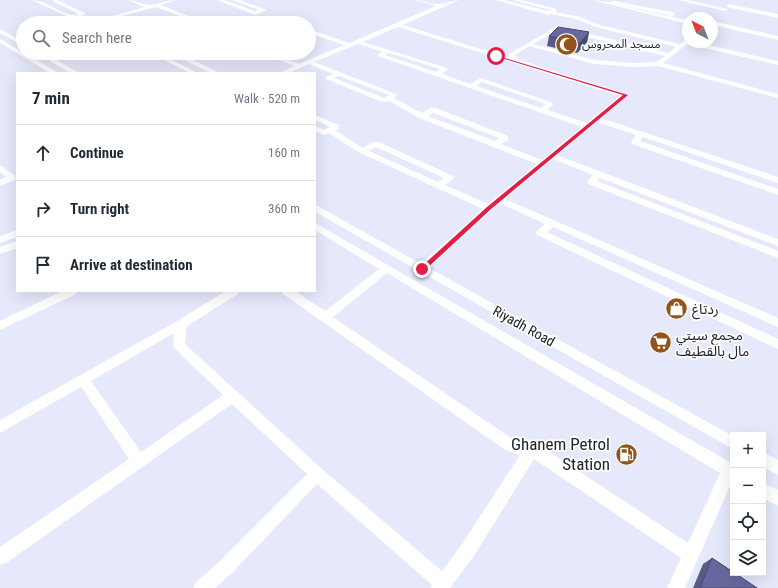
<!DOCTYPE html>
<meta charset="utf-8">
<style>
:root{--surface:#fff;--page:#f6f6f7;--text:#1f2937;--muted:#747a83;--line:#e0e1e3}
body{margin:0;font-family:"Roboto Condensed","Noto Sans Arabic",sans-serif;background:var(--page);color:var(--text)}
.controls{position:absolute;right:12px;bottom:12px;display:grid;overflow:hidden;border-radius:0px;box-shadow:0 4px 16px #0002}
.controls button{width:36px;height:36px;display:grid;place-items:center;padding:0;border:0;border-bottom:1px solid var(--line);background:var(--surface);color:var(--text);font:20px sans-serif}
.compass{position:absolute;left:682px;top:12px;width:36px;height:36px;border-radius:50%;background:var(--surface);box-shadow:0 4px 16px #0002;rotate:318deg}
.stop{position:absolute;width:12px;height:12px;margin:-9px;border:3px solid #e11d48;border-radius:50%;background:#fff}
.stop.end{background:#e11d48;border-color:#fff;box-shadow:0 1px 4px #0008}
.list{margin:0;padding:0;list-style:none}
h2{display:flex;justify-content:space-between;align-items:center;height:52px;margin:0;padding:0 16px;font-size:17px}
h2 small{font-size:13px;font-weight:400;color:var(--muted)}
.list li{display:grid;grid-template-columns:26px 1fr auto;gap:12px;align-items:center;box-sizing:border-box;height:56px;padding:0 16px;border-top:1px solid var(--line)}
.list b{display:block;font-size:15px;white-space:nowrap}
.list em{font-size:13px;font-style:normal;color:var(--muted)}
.icon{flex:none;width:22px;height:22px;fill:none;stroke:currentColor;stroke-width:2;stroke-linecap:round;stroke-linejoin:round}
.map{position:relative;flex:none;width:778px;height:588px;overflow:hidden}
.search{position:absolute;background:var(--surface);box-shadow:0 4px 16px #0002;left:16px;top:16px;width:300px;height:44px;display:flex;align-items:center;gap:10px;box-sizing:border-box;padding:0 14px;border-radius:22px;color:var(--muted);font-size:15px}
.panel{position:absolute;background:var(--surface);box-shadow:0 4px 16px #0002;left:16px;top:72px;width:300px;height:220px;border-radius:0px}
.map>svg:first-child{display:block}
</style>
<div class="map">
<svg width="778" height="588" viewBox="0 0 778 588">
<rect width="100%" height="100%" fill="#e6e8fb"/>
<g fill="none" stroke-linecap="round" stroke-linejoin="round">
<path fill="#fff" fill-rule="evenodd" d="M32 0C48 0 63 18 78 14L51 0H57L85 13V15L77 17 88 23 144 7 128 0C135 0 143 5 150 5 159 4 167 0 176 0L161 5 206 23H198L156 7 96 23H81Z
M217 0H224L255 11 259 10 232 0H239L267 10 255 15Z
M415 0C423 0 432 5 440 4 447 4 452 0 459 0L403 25 510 58 509 54 557 26 668 53 676 47 596 27 576 19 551 14 548 15 496 0H504L548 11 550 10 513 0H521L557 9 556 12 580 17 600 25 680 44 688 38V42H695L778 61V65L687 44 663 63 778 94V98L658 66 635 67 594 64 529 46 515 55 519 60 627 94V96L601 118 778 177V183L643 137 640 141 778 189V195L632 144 631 142 636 135 597 122 557 155 778 239V246L600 178 597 181 778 251V258L588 184 587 182 593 175 553 159 505 199 778 318V327L553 227 547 232 778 339V349L537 235 535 233 545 224 500 203 429 268 733 436V449L315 212V205L318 206 421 264 483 209 360 153 329 133 324 135 315 131V126L324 130 330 127 315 120V115L339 125V129L335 130 363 148 373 142H379L453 176 454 178 445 185 488 204 537 164 419 118 389 101 382 102 326 79V77L333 74 309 64 289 73H280L294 66 263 53H271L299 64 344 45 309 33V29L349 43 436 6ZM398 27 620 96 587 123 547 110 553 105V103L481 78 470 84 442 74 447 70V68L363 42ZM558 30 665 56 656 62 635 63 594 60 533 44ZM358 44 383 52 378 54V56L582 127 542 160 501 144 508 140V136L436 108H430L422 113 394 98 397 95 396 94 314 62ZM389 53 440 69 436 72 385 55ZM339 76 389 95 384 98 334 78ZM482 82 546 104 541 108 476 86ZM433 113 499 138 495 141 428 116ZM376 147 444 178 438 182 369 151Z
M592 0 609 2 614 1 672 12 675 14 672 17 688 20V24ZM614 4 668 15 667 16Z
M678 0H687L728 9 725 11Z
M729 4 778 14V18L727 7V5Z
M288 16 307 22 308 23C300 23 291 19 283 21L287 23H279L275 21Z
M712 21 778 36V40L712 25Z
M0 29 23 42V46L0 33Z
M0 39 57 72 58 73H50L0 43Z
M36 53H44L79 73H71Z
M178 53 218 72 219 73H211L178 57 172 60 198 73H190L164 60Z
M0 165 15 176 16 178 15 180 0 186V180L6 177 0 172Z
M315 223 733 464V479L685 588H667L681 558 534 459 474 556 450 588H430L432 585 317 484 232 573 215 588H193L196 582 220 561 307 474 232 404 6 563 0 565V547L129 459 81 387 0 433V420L177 321 226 291H239L238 294 187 326 185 344 322 469 442 571 462 544 520 455 505 450 283 294 282 291H295L325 311 379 269 315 230ZM387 273 720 473 688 543 545 449 514 440 333 317ZM174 333 173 346 175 349 223 395 141 452 91 381Z
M17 230V237L0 243V236Z
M17 241V248L0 254V247Z
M62 291H77L76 294 0 330V321Z
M763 452 778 460V475L763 467Z
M763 483 778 490V506L763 498Z"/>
</g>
<path fill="#595a88" d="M589 32 587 42 577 53 547 46 549 36Z
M712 558 757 588H693L703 564Z"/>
<path fill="#484a6f" d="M589 32 587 42 577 53 580 43Z"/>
<path fill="#67699e" stroke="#484a6f" d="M558 27 589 32 580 43 549 36Z
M712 558 733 572V573H735L757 588H700Z"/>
<path fill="#e11d48" d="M495 55 628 95 491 209 424 271H420V268L487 207 623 95 495 56Z"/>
<defs>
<symbol id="mosque-disc" viewBox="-11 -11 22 22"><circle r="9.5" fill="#93541b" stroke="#fff"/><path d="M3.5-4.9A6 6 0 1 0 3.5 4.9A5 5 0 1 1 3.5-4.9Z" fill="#fff"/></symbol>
<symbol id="shop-disc" viewBox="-11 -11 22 22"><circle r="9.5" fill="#93541b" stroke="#fff"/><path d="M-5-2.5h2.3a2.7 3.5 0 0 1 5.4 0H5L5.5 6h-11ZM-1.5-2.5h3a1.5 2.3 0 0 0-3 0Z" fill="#fff"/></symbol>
<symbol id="supermarket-disc" viewBox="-11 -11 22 22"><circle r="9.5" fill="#93541b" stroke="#fff"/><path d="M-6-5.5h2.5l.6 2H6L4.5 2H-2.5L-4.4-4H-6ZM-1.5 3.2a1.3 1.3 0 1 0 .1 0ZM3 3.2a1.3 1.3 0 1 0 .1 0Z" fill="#fff"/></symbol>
<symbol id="fuel-disc" viewBox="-11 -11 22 22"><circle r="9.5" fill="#93541b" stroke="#fff"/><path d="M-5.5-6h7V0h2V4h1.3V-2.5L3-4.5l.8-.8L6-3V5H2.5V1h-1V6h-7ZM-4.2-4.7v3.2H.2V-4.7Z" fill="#fff"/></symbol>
</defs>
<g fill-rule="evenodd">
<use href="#mosque-disc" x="554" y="32" width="25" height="25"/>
<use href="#shop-disc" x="664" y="296" width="25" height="25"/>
<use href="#supermarket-disc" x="648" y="330" width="25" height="25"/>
<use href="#fuel-disc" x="614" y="442" width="25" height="25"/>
</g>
<g text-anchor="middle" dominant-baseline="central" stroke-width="3.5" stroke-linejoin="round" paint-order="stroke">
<g font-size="12" fill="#22222d" stroke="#fff" text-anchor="start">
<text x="582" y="44">مسجد المحروس</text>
</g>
<g font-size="14" fill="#22222d" stroke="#fff" text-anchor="start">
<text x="692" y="309">ردتاغ</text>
<text x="676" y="335">مجمع سيتي<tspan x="676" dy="16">مال بالقطيف</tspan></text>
</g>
<g font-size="14" fill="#22222d" stroke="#fff">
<text transform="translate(524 326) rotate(29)">Riyadh Road</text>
</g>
<g font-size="17" fill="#22222d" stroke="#fff" text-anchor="end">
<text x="610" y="444">Ghanem Petrol<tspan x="610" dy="20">Station</tspan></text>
</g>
</g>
</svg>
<div class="controls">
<button>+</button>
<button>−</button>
<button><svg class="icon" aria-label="locate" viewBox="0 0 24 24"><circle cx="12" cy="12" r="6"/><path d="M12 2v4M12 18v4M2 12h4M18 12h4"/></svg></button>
<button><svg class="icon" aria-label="layers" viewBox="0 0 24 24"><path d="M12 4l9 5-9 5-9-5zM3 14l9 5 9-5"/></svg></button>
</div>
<svg class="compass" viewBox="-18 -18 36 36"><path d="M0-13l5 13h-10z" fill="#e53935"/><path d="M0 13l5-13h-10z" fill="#747a83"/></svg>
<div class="stop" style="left:496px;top:56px"></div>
<div class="stop end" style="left:422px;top:269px"></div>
<div class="search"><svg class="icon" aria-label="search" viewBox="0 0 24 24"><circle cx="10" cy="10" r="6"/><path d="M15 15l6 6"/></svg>Search here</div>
<section class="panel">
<h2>7 min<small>Walk · 520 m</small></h2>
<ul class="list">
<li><svg class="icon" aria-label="ahead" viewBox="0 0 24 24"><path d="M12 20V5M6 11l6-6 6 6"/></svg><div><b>Continue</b></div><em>160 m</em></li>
<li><svg class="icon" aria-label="right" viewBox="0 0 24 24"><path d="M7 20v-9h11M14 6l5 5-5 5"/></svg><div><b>Turn right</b></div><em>360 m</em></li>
<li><svg class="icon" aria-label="arrive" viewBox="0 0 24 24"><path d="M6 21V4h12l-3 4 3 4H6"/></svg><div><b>Arrive at destination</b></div></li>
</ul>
</section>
</div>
